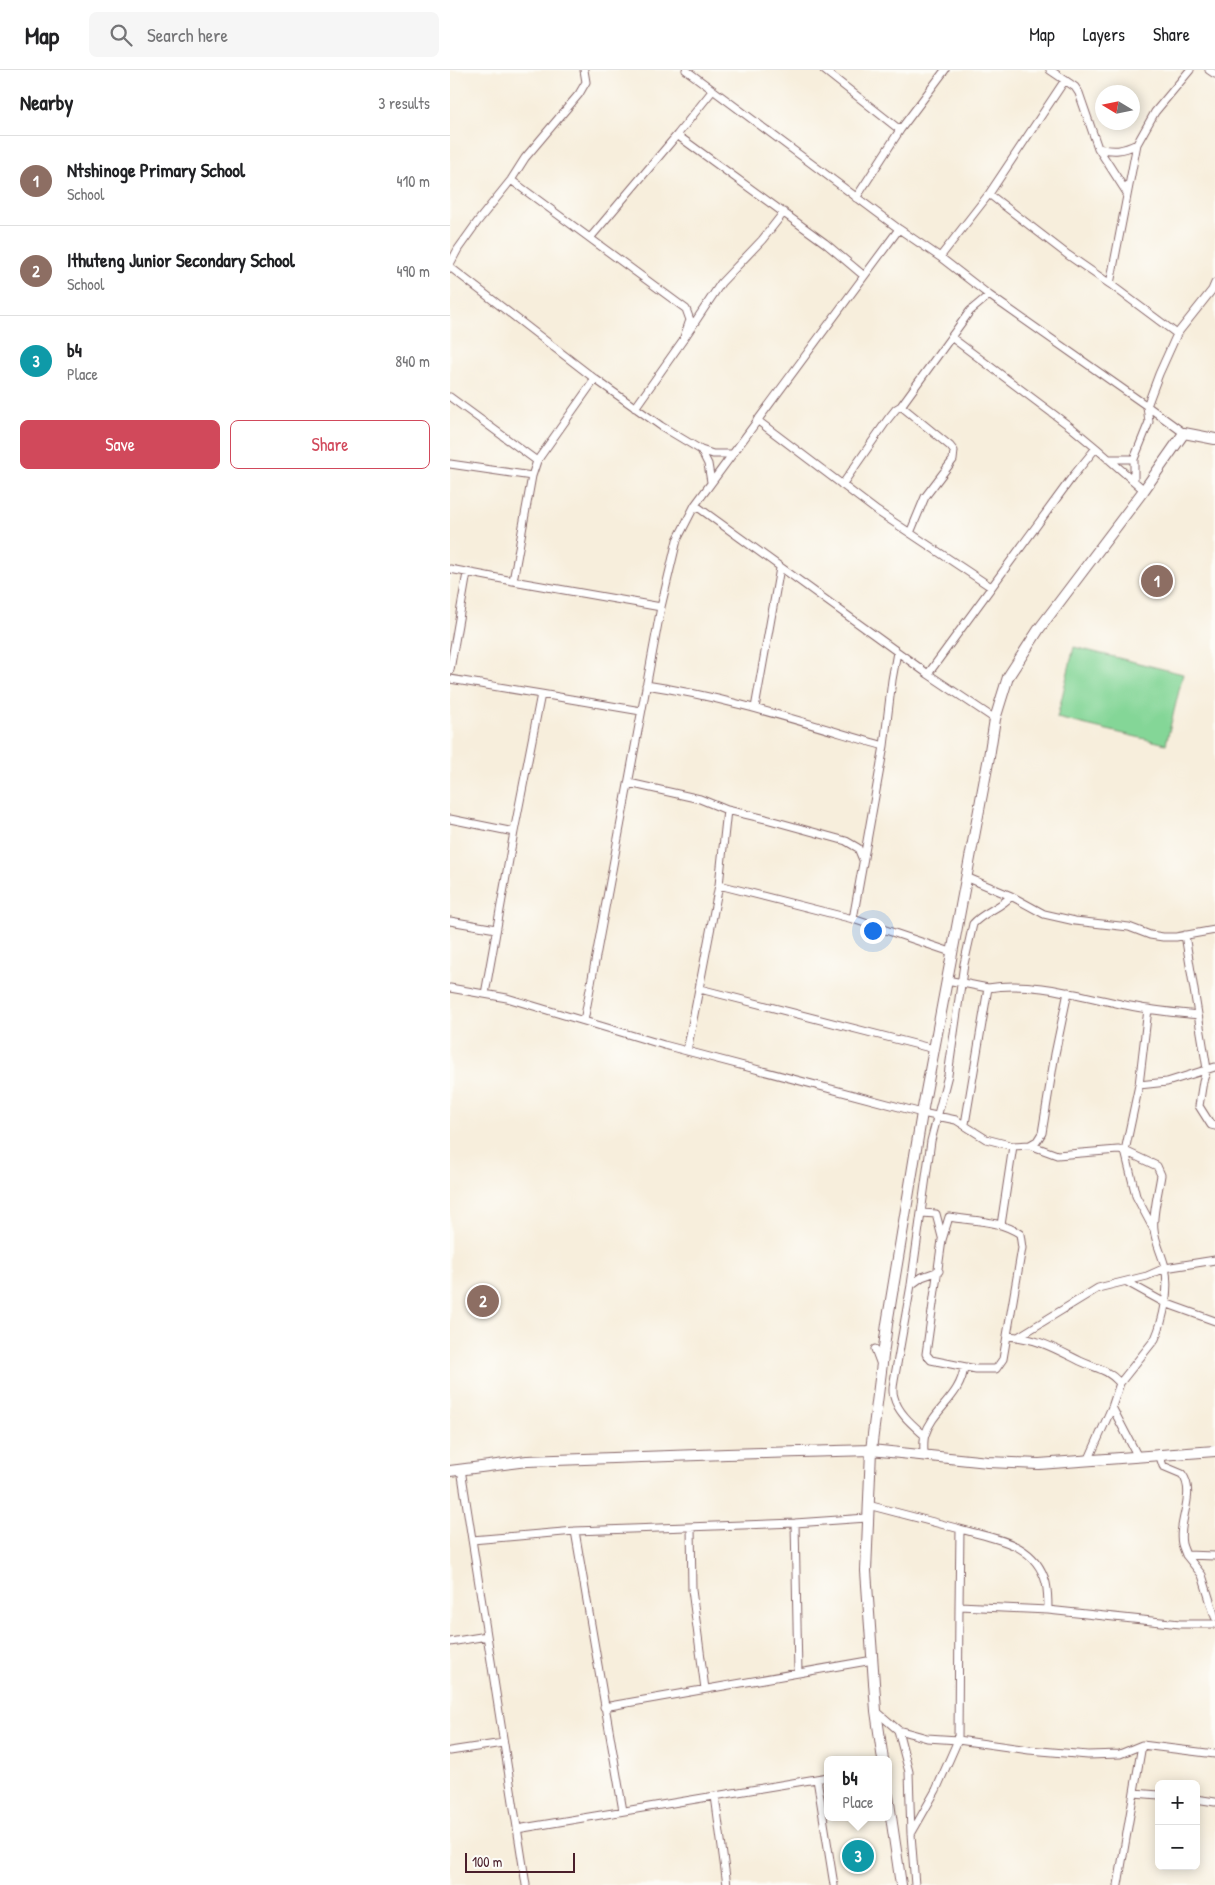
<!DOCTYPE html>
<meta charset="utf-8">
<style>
:root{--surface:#fff;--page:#f6f6f6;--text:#202124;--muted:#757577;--line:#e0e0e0;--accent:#d1495b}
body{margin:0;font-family:"Patrick Hand",sans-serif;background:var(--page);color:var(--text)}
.controls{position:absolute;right:15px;bottom:15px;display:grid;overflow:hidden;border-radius:8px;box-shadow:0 2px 12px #0003}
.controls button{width:45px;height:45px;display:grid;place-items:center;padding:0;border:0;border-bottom:1px solid var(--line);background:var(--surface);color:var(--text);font:25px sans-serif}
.compass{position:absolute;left:645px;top:15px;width:45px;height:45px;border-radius:50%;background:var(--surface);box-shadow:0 2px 12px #0003;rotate:280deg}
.scale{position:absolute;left:15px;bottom:12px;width:110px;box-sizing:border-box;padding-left:5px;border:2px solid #4a1f2b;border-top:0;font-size:14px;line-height:18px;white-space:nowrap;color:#4a1f2b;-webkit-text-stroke:4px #fdfcf7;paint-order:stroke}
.you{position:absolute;left:422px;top:860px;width:18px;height:18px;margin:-12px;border:4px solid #fff;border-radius:50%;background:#1a73e8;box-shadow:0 0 0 8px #1a73e833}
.badge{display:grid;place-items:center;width:32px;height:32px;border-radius:50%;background:var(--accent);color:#fff;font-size:16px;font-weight:700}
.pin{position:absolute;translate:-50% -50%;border:2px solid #fff;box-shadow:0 1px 5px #0006}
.popup{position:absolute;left:374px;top:1686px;width:68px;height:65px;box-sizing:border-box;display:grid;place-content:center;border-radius:8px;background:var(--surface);filter:drop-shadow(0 1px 4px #0005);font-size:16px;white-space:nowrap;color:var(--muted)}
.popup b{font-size:19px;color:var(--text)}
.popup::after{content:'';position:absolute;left:50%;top:100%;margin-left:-10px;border:10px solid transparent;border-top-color:var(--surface)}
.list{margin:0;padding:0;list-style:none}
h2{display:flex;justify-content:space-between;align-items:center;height:65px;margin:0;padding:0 20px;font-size:21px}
h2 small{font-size:16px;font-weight:400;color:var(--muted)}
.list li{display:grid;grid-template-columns:32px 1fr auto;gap:15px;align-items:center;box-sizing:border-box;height:90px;padding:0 20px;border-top:1px solid var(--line)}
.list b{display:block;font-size:19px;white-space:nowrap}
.list p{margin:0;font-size:16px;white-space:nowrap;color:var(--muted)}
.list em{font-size:16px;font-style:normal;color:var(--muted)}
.actions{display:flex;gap:10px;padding:15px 20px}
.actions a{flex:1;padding:11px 0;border:1px solid var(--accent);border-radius:8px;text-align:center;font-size:18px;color:var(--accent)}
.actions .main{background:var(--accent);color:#fff}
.icon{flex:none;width:28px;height:28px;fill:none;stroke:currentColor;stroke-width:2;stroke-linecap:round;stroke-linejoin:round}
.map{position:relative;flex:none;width:765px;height:1815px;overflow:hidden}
header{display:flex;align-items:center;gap:30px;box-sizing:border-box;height:70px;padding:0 25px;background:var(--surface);border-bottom:1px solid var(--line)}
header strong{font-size:24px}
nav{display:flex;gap:28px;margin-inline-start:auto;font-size:18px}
.search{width:350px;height:45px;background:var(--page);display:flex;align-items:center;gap:12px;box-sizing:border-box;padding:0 18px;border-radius:8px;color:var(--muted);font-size:19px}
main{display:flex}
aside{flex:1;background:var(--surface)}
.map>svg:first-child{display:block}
</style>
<header>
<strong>Map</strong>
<div class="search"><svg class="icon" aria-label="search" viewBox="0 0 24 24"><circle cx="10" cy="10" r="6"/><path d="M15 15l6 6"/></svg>Search here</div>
<nav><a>Map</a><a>Layers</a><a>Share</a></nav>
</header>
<main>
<aside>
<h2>Nearby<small>3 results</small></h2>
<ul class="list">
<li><span class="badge" style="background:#8d6e63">1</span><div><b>Ntshinoge Primary School</b><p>School</p></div><em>410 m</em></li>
<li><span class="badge" style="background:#8d6e63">2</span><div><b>Ithuteng Junior Secondary School</b><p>School</p></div><em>490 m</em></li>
<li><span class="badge" style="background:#0f9aa8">3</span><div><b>b4</b><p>Place</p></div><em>840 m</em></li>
</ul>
<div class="actions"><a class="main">Save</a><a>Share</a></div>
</aside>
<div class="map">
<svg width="765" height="1815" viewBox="0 0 765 1815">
<rect width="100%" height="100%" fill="#fdfcf7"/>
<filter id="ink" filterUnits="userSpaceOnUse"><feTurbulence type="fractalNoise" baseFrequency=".02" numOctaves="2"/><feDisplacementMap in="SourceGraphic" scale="10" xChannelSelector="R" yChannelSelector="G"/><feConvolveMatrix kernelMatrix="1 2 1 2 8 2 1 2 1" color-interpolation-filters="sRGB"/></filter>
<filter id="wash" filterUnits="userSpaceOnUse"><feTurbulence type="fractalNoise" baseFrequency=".0096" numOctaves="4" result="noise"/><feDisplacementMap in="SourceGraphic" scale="20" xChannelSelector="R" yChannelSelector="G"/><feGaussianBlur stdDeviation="1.12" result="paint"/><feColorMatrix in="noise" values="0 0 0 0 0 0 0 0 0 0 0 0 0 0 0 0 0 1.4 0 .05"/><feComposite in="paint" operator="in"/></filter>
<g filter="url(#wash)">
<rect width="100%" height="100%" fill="#f7eedc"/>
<path fill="#84d697" stroke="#677a61" d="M624 577 733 604 716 674 607 648Z"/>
</g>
<g filter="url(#ink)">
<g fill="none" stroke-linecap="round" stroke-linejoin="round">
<defs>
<path id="street" d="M236 0 449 159
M374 0 450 60 406 128
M600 0 625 17 629 23 648 78 677 123
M759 0 765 4
M450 60 495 0
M227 65 375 173 413 205
M648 78C664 82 673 81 687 74
M61 110 236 239 240 250 233 270
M539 124 618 185 660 214
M140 168 227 65 263 20
M490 187 539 124 615 10
M0 194 8 179 28 151 61 110 75 88 129 24 136 12 134 0
M0 197 145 309 211 356 251 380 258 394 261 412
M727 264 660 214 687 74 705 42 740 0
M501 267 622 358 646 378
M145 309 87 391 82 406 63 511 211 537
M0 327 87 391
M451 336 520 241 539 225
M185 338 233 270 271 213 312 170 334 142
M307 350 427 441 541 517
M734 363 697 336 709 304 727 264 762 220 765 213
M251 380 263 384H282
M658 389H684
M0 394 82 406
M392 415 438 349 446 339 451 336 500 376 504 381 503 390 475 427 460 463
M245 435 227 470 211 537 134 951 214 975 472 1043 506 1050 536 1069 563 1076 580 1075 587 1071 592 1063 605 984 618 922
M0 499 63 511
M447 582 442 610 434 676 403 849 501 882
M0 600 17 503
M478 604 623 406 646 378 694 420
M0 609 91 624 64 762
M196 615C277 627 355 653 434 676
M91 624 191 641
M305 638 330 498
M545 649 478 604 245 435 449 159 490 187 539 225 697 336 699 352 684 389V410
M179 713 250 729 277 740 269 815 237 981
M277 740 316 749 396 771 408 778 413 790
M0 749 64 762 35 924
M516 807 561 826 594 844 625 851 679 857 700 865 713 867H726L765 860
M269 815 403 849
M0 851 46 859
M735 865 757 999 753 1011 749 1036 761 1055 765 1056
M497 910 538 918 515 1054
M0 918 57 928 134 951
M538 918C590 909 647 932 698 939 714 942 731 943 748 945
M250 919 484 979
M689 1015 698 939
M580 1075 607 1085 668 1080 675 1081 686 1126 703 1158
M472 1143 486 1144 492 1167
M499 1147C522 1151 550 1150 570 1164L572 1178 553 1289 546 1299H526L481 1290 476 1284 492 1170Z
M551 1155 563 1076
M677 1212 715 1233 765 1251
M461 1215 472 1207 489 1201
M557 1266C587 1268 604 1278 630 1291 647 1299 656 1298 670 1313
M568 1267 648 1218 697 1206 715 1198 765 1190
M425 1279 431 1295
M474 1365C463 1355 448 1343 444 1327 442 1322 443 1316 444 1311L461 1215 481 1071 498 1005 514 894 523 854C533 842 551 838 561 826
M709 1384 713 1396 732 1404C747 1423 727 1452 732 1474 733 1478 735 1482 736 1485L765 1486
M474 1385C474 1379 473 1371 475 1365 483 1339 511 1327 514 1297
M688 1387 662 1337 670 1313 705 1269C714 1248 720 1219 715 1197 712 1184 705 1172 704 1159 702 1146 709 1119 711 1105L707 1096 675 1081 689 1015 717 1012 765 997
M638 1391 662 1337
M11 1399 76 1815
M418 1435 510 1459 509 1536 598 1540 730 1554H765
M345 1453 348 1603
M241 1457 242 1520 255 1619
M510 1459C545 1469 585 1472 596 1513 598 1522 598 1531 598 1540
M125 1461 173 1741
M22 1470 125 1461 345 1453 417 1448
M736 1485 752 1505 765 1547
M0 1572 37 1566
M154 1637 423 1590
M426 1641 448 1660 477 1668 508 1670 509 1536
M448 1660 459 1702 461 1764 465 1815
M0 1681 53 1673
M367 1709 384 1815
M684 1723 709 1725
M265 1726 277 1815
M746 1729 765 1732
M67 1759 378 1707
M461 1764 486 1720 508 1670 579 1680 638 1685 670 1684 692 1675 765 1684
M668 1815 692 1675"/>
<path id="secondary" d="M0 1401 77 1391 277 1384 421 1380 538 1392 589 1394 765 1381
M433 1690 426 1641 416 1501 421 1380 437 1254 472 1043 539 687 545 649 558 607 589 559 694 420 734 363 765 369
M438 1726 451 1815"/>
</defs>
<use href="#street" stroke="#876769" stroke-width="9"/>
<use href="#secondary" stroke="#876769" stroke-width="12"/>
<use href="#street" stroke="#fff" stroke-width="7"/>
<use href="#secondary" stroke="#fff" stroke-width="10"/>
</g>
</g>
</svg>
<div class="controls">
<button>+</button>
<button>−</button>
</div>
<svg class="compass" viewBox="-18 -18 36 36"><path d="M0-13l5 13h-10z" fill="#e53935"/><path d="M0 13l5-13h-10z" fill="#757577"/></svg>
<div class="scale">100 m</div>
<div class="you"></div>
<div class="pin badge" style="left:707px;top:511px;background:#8d6e63">1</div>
<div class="pin badge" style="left:33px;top:1231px;background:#8d6e63">2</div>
<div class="pin badge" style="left:408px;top:1786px;background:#0f9aa8">3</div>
<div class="popup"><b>b4</b>Place</div>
</div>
</main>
